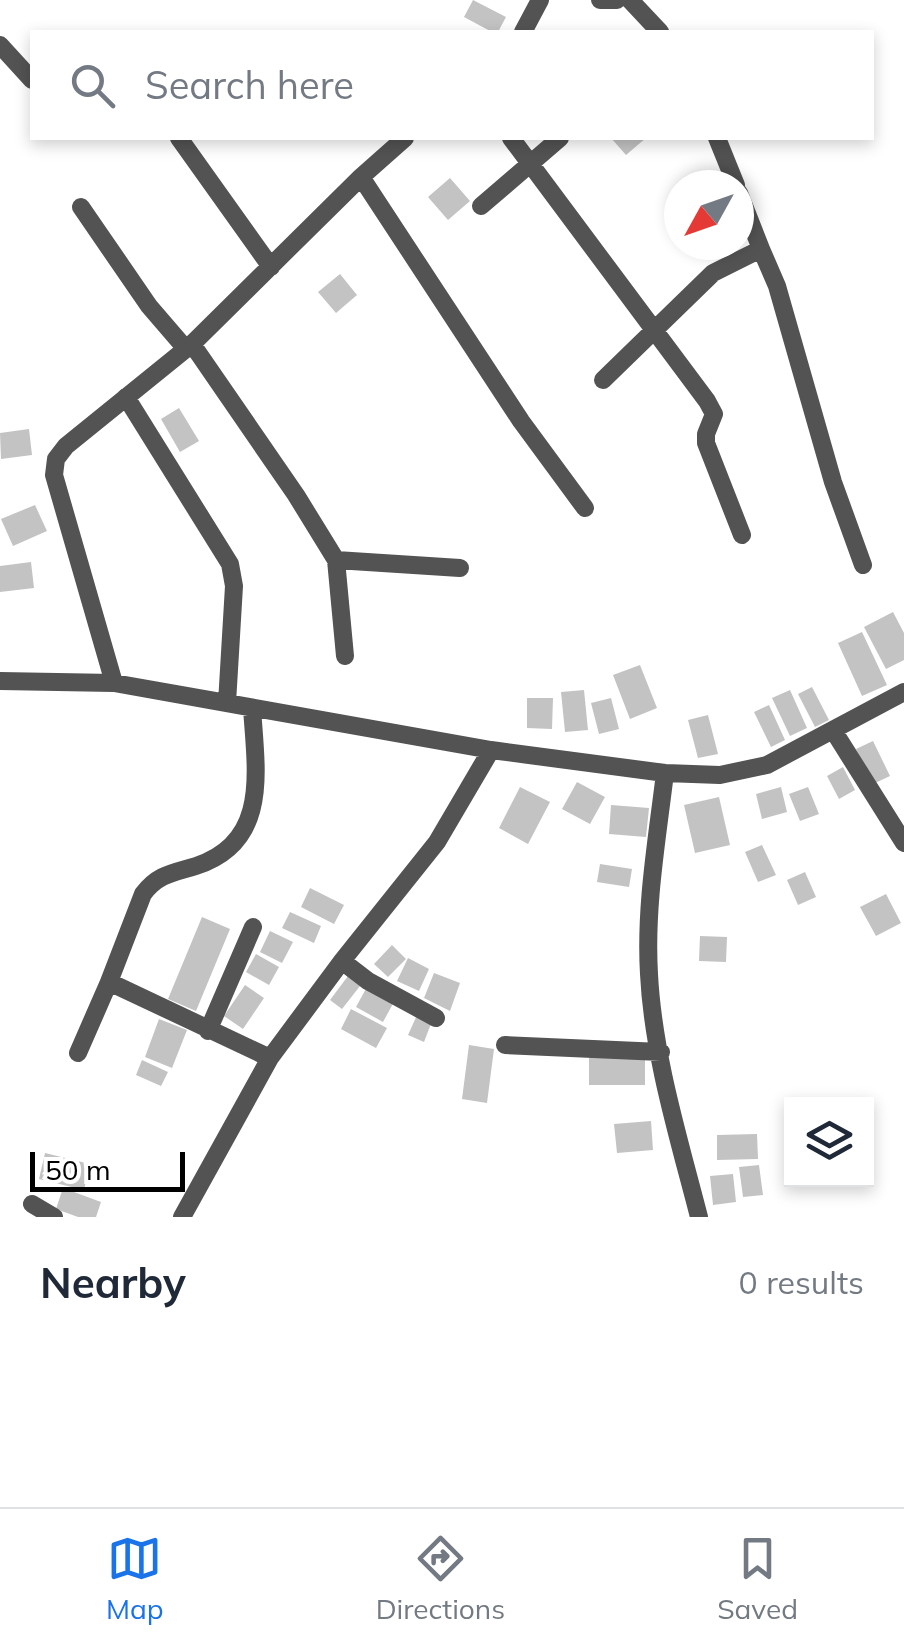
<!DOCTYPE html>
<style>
:root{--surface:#fff;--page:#f6f6f7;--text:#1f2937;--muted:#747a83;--line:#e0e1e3;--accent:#1a73e8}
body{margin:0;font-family:Mulish,sans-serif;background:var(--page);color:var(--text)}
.controls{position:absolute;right:30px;bottom:30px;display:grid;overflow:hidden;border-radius:0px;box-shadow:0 5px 15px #0003}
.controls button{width:90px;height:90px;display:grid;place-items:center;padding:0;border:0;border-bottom:2px solid var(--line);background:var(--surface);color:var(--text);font:50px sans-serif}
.compass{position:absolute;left:664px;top:170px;width:90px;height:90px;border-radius:50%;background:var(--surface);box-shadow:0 5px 15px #0003;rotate:230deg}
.scale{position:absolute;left:30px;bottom:25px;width:155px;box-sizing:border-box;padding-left:10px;border:5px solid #000;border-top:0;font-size:28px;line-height:35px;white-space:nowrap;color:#000;-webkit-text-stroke:8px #fff;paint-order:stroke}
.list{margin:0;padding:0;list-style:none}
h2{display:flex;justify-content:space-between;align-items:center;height:130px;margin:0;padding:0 40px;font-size:42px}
h2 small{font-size:32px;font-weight:400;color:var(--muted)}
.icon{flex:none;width:55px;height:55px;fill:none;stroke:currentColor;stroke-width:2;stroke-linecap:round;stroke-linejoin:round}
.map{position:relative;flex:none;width:904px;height:1217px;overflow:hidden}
.search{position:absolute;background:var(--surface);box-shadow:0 5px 15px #0003;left:30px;right:30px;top:30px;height:110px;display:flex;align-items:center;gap:25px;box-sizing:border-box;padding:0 35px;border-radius:0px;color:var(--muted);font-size:38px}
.sheet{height:290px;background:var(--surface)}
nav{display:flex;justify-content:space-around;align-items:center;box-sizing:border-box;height:140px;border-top:2px solid var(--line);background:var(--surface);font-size:28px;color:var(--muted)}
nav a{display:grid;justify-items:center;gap:5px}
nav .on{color:var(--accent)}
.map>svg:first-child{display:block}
</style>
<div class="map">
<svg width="904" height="1217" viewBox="0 0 904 1217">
<rect width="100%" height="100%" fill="#fff"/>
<path fill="#c3c3c3" d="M473 0 506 17 498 32H492L464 17Z
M611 138H646L626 155Z
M450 178 470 201 448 220 428 197Z
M340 274 357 295 336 313 318 292Z
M179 408 199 441 180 452 161 419Z
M29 429 32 455 1 459 0 433Z
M35 505 47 531 13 546 1 519Z
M31 562 34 588 0 592V566Z
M893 612 904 633V660L886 669 864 627Z
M862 632 887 685 862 696 838 643Z
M640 665 657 708 630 719 613 675Z
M812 687 829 720 815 727 798 694Z
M584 690 588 730 565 732 561 692Z
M790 690 807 728 790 736 772 698Z
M527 698H553L552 729 527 728Z
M611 698 619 729 599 734 591 703Z
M769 705 785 740 771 747 754 712Z
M708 715 718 754 698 758 688 720Z
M873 741 890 776 873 784 856 749Z
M843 767 855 790 839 799 827 776Z
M577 782 605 797 590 824 562 809Z
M520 787 550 802 528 844 499 828Z
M781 787 787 812 762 819 756 794Z
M808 787 819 814 800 821 789 794Z
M719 797 730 845 695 853 684 805Z
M611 805 649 808 646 837 609 834Z
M762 845 776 875 758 882 745 852Z
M600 864 632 869 629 887 597 882Z
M805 872 816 897 798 905 787 880Z
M310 888 344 905 334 924 301 907Z
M886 894 901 923 876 936 860 907Z
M290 912 321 926 314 943 282 928Z
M202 917 230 929 196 1011 168 999Z
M270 931 293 942 282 963 260 952Z
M700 936 727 937 726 962 699 961Z
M392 945 406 959 388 977 374 964Z
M256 954 279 967 269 985 246 972Z
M408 958 429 969 419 991 397 981Z
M434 973 460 983 450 1011 424 998Z
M348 976 360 986 342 1009 330 1000Z
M245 985 264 998 243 1029 224 1016Z
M368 985 395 1000 383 1022 356 1007Z
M351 1009 387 1028 376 1048 341 1029Z
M417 1015 432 1021 424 1042 408 1035Z
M159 1019 187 1030 172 1068 145 1057Z
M469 1045 494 1049 487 1103 462 1099Z
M589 1054H645V1085H589Z
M142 1060 168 1072 161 1086 136 1075Z
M651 1121 653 1150 617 1153 614 1124Z
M757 1134 758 1159 717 1160V1135Z
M45 1153 90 1164 84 1190 39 1179Z
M759 1165 763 1195 743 1197 739 1167Z
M733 1174 736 1202 713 1205 710 1176Z
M63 1188 101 1202 96 1217H78L56 1209Z"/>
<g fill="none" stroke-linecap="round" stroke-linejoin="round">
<path stroke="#535353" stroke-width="18" d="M600 0H617
M630 0 660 32
M523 32 540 0
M0 45 32 80
M179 138 271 267
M511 138 707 401 714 414 706 434V443L742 535
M717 138 736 185
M361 177 521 421 585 508
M739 193 761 249
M481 206 560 138
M81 207 149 306 186 349
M192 344 296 495 336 560 460 568
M603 380 713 273 761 249 777 286 833 482 863 565
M126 397 230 564 234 586 227 703
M336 560 345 656
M0 681 114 683 491 750 665 773 720 775 767 765 904 692
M114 683 54 475 56 459 66 446 192 344 361 177 405 138
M833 730 904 843
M665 773C657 840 645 907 649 974 653 1055 679 1139 699 1217
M342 961 368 981 436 1018
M109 982 143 894C158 874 173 873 196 866 270 842 256 771 252 708
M208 1031 253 927
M505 1045 661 1052
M78 1053 109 982 270 1058
M32 1204 54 1217
M182 1217 270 1058 342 961 437 842 491 750"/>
</g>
</svg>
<div class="controls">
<button><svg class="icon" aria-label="layers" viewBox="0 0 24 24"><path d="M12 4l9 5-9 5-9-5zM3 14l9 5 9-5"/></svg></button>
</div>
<svg class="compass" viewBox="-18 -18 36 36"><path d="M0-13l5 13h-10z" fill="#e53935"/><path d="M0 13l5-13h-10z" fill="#747a83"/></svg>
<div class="scale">50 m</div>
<div class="search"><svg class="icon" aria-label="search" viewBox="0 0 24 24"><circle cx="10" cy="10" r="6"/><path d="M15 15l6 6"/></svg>Search here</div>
</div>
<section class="sheet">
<h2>Nearby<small>0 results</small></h2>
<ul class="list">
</ul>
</section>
<nav>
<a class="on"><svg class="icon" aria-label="map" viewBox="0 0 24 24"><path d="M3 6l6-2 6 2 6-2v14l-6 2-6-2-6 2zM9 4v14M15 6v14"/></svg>Map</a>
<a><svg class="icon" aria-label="directions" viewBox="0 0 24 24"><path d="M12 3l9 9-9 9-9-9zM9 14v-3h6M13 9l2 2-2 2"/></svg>Directions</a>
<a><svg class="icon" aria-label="saved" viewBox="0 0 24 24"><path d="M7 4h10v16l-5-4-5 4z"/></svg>Saved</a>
</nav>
